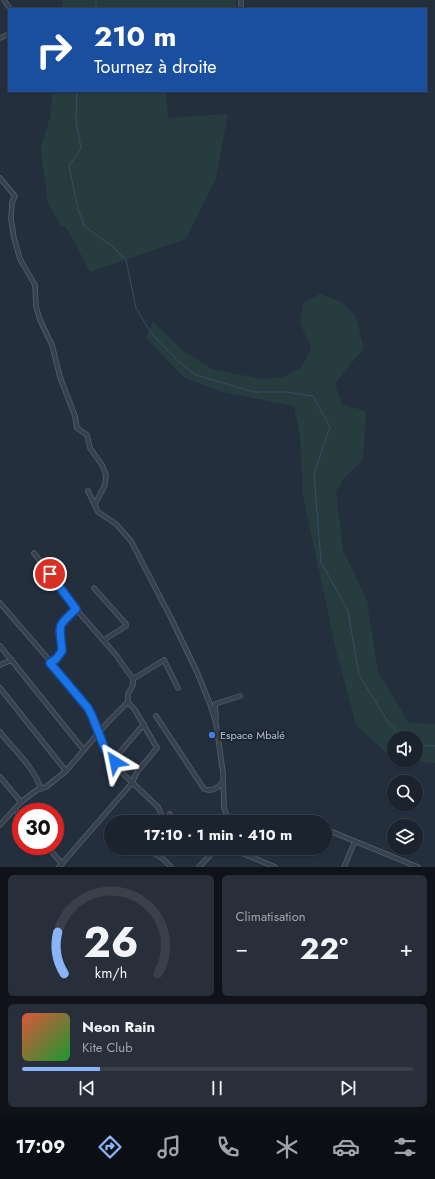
<!DOCTYPE html>
<html lang="fr">
<head>
<meta charset="utf-8">
<style>
  body { margin:0; font-family:Jost,sans-serif; background:#282f3a; color:#f1f3f6; height:100vh; display:flex; flex-direction:column; font-size:15px; white-space:nowrap }
  * { box-sizing:border-box; margin:0 }
  p { font-size:13px; color:#a0a4aa }
  .icon { flex:none; width:22px; height:22px; fill:none; stroke:currentColor; stroke-width:2; stroke-linecap:round; stroke-linejoin:round }
  .map { position:relative; height:867px; overflow:hidden }
  .panel { display:flex; flex-direction:column; gap:8px; padding:8px; background:#0f1319; flex:1 }
  .panel>* { flex:none }
  .banner { position:absolute; left:8px; top:8px; width:419px; height:84px; border-radius:0px; box-shadow:0 1px 3px #0004,0 0 0 1px #39404a; background:#1a4fa0; color:#fff; overflow:hidden }
  .buttons { position:absolute; left:387px; top:731px; display:grid; gap:8px }
  .buttons a { display:grid; place-items:center; width:36px; height:36px; border-radius:50%; background:#1b232e; box-shadow:0 1px 3px #0004,0 0 0 1px #39404a; font-size:20px }
  .speed { position:absolute; left:12px; top:803px; display:flex; gap:8px; font-size:20px; font-weight:700; text-align:center }
  .speed>* { display:grid; place-content:center; width:52px; height:52px; border-radius:50%; background:#1b232e; box-shadow:0 1px 3px #0004,0 0 0 1px #39404a; line-height:1 }
  .speed .limit { border:6px solid #d22; background:#fff; color:#111 }
  .pin { position:absolute; display:grid; place-items:center; width:34px; height:34px; color:#fff; margin:-17px; border:2px solid #fff; border-radius:50%; box-shadow:0 1px 4px #0007 }
  .me { position:absolute; width:44px; margin:-22px; rotate:325deg; stroke-linejoin:round; filter:drop-shadow(0 0 3px #0008) }
  .turn { display:flex; align-items:center; gap:14px; height:84px; padding:0 20px; font-size:18px }
  .turn .icon { width:52px; height:52px; stroke-width:2.5 }
  .turn b { display:block; font-size:28px; line-height:34px }
  .big { font-size:30px; font-weight:700; line-height:1.1 }
  .panel .card { flex:1; display:flex; flex-direction:column; justify-content:center; gap:6px; min-width:0; padding:0 14px; border-radius:6px; background:#282f3a }
  .panel .dial { align-items:center; gap:0 }
  .dial svg { height:104px; overflow:visible; fill:none; stroke:#39404a; stroke-width:7; stroke-linecap:round; text-anchor:middle }
  .dial text { fill:#f1f3f6; stroke:none }
  .song { display:flex; align-items:center; gap:12px }
  .cover { width:48px; height:48px; border-radius:6px; background:linear-gradient(135deg,hsl(10 70% 55%),hsl(130 70% 35%)) }
  .played { height:4px; border-radius:2px; background:linear-gradient(90deg,#8ab4f8 20%,#39404a 20%) }
  .keys { display:flex; justify-content:space-around; direction:ltr }
  .heat { display:flex; justify-content:space-between; align-items:center; font-size:22px; direction:ltr }
  .panel .tiles { flex:1; display:grid; gap:8px; grid-template-columns:1fr 1fr }
  .card:last-child { grid-column:span 2 }
  .trip { position:absolute; left:104px; top:815px; width:228px; height:40px; border-radius:20px; background:#1b232e; box-shadow:0 1px 3px #0004,0 0 0 1px #39404a; font-weight:700; line-height:40px; text-align:center }
  .menu { display:flex; height:64px; justify-content:space-around; align-items:center; background:#0b0e12; color:#a0a4aa }
  .menu .icon { width:28px; height:28px }
  .menu .active { color:#8ab4f8 }
  .menu b { font-size:18px; color:#f1f3f6 }
  .map>svg:first-child { display:block }
  .green { fill:#263c3f }
  .lines { fill:none; stroke-linecap:round; stroke-linejoin:round }
  .stream { stroke:#394c67; stroke-width:1 }
  .minor-casing { stroke:#565f6c; stroke-width:5.5 }
  .minor { stroke:#38414e; stroke-width:4 }
  .route-casing { stroke:#114b97; stroke-width:10 }
  .route { stroke:#1a73e8; stroke-width:7 }
  .shop-dot { fill:#3f7fe0; stroke:#1d2633; stroke-width:1.5 }
  .labels { text-anchor:middle; stroke-width:4; stroke-linejoin:round; paint-order:stroke }
  .poi-label { font-size:11px; fill:#b4bcc9; stroke:#1d2633; text-anchor:start }
</style>
</head>
<body>
<div class="map">
<svg width="435" height="867" viewBox="0 0 435 867">
  <rect width="100%" height="100%" fill="#242f3e"/>
  <path class="green" d="M 63,0 L 236,0 L 236,9 L 62,9 Z
    M 53,91 L 166,91 L 168,118 L 228,114 L 216,178 L 186,239 L 90,272 L 69,232 L 65,227 L 60,225 L 48,203 L 42,160 L 41,147 L 50,117 Z
    M 320,294 L 342,302 L 356,317 L 364,348 L 335,384 L 342,404 L 366,411 L 363,460 L 345,477 L 336,492 L 343,550 L 367,601 L 378,672 L 409,723 L 435,724 L 435,763 L 398,760 L 416,760 L 416,738 L 394,738 L 394,760 L 356,725 L 336,650 L 303,496 L 300,437 L 294,406 L 222,392 L 183,377 L 146,338 L 153,322 L 184,351 L 212,369 L 261,379 L 283,377 L 302,367 L 311,348 L 300,323 L 303,303 Z"/>
  <g class="lines">
    <path class="stream" d="M 96,9 L 96,0
      M 77,91 L 76,121 L 81,148 L 69,166 L 78,209 L 85,227 L 112,246 L 126,260 L 136,308 L 151,333 L 180,363 L 196,375 L 254,392 L 286,392 L 313,396 L 330,427 L 314,474 L 321,562 L 348,611 L 359,675 L 388,722 L 403,738
      M 416,745 L 435,746"/>
    <defs>
      <path id="minor" d="M 4,0 L 10,9
        M 241,9 L 241,0
        M 0,38 L 9,34
        M 0,178 L 15,196 L 12,202 L 11,219 L 14,238 L 20,259 L 35,285 L 36,307 L 40,320 L 52,345 L 60,377 L 75,416 L 77,428 L 87,435 L 90,448 L 102,465 L 106,475 L 105,485 L 95,504
        M 88,491 L 98,512 L 116,524 L 131,541 L 171,618 L 197,672 L 210,704 L 216,723 L 223,773 L 224,808 L 229,822
        M 94,588 L 126,624 L 126,626 L 104,640
        M 0,603 L 63,676 L 88,708 L 92,716 L 105,749 L 115,758
        M 0,646 L 83,749
        M 50,663 L 56,659 L 62,651 C 60,623 54,629 76,609
        M 0,665 L 12,660
        M 133,679 L 164,660 L 178,688
        M 0,688 L 66,771
        M 156,716 L 204,789 C 213,792 219,788 223,781
        M 216,719 L 215,704 L 240,696
        M 144,724 L 115,758 L 117,768 L 158,807 L 162,816 L 161,822
        M 0,732 C 14,750 34,767 41,789
        M 0,777 L 21,802
        M 15,809 L 21,816
        M 163,822 L 170,814
        M 0,825 L 21,802 L 37,790 L 46,787 L 66,771 L 108,722 L 128,702 L 128,694 L 133,685 L 133,679 L 116,655 L 76,609 L 34,553
        M 325,829 L 418,867
        M 47,846 L 62,864
        M 147,848 L 148,850 L 163,859 L 171,867
        M 230,848 L 275,867
        M 59,867 L 132,783 L 137,772 L 157,748 L 135,710 L 128,702
        M 199,867 L 217,848
        M 344,867 L 355,841"/>
    </defs>
    <use href="#minor" class="minor-casing"/>
    <use href="#minor" class="minor"/>
  </g>
  <g class="lines">
    <defs>
      <path id="route" d="M 50,574 L 76,609 C 55,629 60,623 62,651 L 56,659 L 50,663 L 88,708 L 92,716 L 105,749 L 115,758 L 115,762"/>
    </defs>
    <use href="#route" class="route-casing"/>
    <use href="#route" class="route"/>
  </g>
  <circle class="shop-dot" cx="212" cy="735" r="4"/>
  <g class="labels">
    <g class="poi-label">
      <text x="220" y="739">Espace Mbalé</text>
    </g>
  </g>
</svg>
<div class="buttons">
<a><svg class="icon" aria-label="sound" viewBox="0 0 24 24"><path d="M4 9h4l5-4v14l-5-4H4zM17 9q2 3 0 6"/></svg></a>
<a><svg class="icon" aria-label="search" viewBox="0 0 24 24"><circle cx="10" cy="10" r="6"/><path d="M15 15l6 6"/></svg></a>
<a><svg class="icon" aria-label="layers" viewBox="0 0 24 24"><path d="M12 4l9 5-9 5-9-5zM3 14l9 5 9-5"/></svg></a>
</div>
<div class="speed"><div class="limit">30</div></div>
<div class="pin" style="left:50px;top:574px;background:#d93025"><svg class="icon" aria-label="arrive" viewBox="0 0 24 24"><path d="M6 21V4h12l-3 4 3 4H6"/></svg></div>
<svg class="me" style="left:115px;top:762px" viewBox="-20 -20 40 40"><path d="M0-17L14 15 0 8-14 15z" fill="#1a73e8" stroke="#fff" stroke-width="4"/></svg>
<div class="trip">17:10 · 1 min · 410 m</div>
<div class="banner">
<div class="turn"><svg class="icon" aria-label="right" viewBox="0 0 24 24"><path d="M7 20v-9h11M14 6l5 5-5 5"/></svg><div><b>210 m</b>Tournez à droite</div></div>
</div>
</div>
<section class="panel">
<div class="tiles">
<div class="card dial"><svg viewBox="0 0 100 80">
<path d="M14 69A42 42 0 1 1 86 69"/>
<path d="M14 69A42 42 0 0 1 9 37" stroke="#8ab4f8"/>
<text x="50" y="56" font-size="32" font-weight="700">26</text>
<text x="50" y="72" font-size="11">km/h</text>
</svg></div>
<div class="card"><p>Climatisation</p>
<div class="heat"><a>−</a><b class="big">22°</b><a>+</a></div>
</div>
<div class="card">
<div class="song"><i class="cover"></i><div><b>Neon Rain</b><p>Kite Club</p></div></div>
<div class="played"></div>
<div class="keys"><svg class="icon" aria-label="previous" viewBox="0 0 24 24"><path d="M18 5L8 12l10 7zM5 5v14"/></svg><svg class="icon" aria-label="pause" viewBox="0 0 24 24"><path d="M8 5v14M16 5v14"/></svg><svg class="icon" aria-label="next" viewBox="0 0 24 24"><path d="M6 5l10 7-10 7zM19 5v14"/></svg></div>
</div>
</div>
</section>
<nav class="menu">
<b>17:09</b>
<svg class="icon active" aria-label="directions" viewBox="0 0 24 24"><path d="M12 3l9 9-9 9-9-9zM9 14v-3h6M13 9l2 2-2 2"/></svg>
<svg class="icon" aria-label="music" viewBox="0 0 24 24"><path d="M9 18V5l10-2v13"/><circle cx="6" cy="18" r="3"/><circle cx="16" cy="16" r="3"/></svg>
<svg class="icon" aria-label="phone" viewBox="0 0 24 24"><path d="M5 4h4l2 5-3 2q2 4 5 5l2-3 5 2v4C11 20 4 13 5 4z"/></svg>
<svg class="icon" aria-label="climate" viewBox="0 0 24 24"><path d="M12 3v18M4 7l16 10M4 17L20 7"/></svg>
<svg class="icon" aria-label="car" viewBox="0 0 24 24"><path d="M5 17H2v-5l4-1 3-4h7l3 4 3 1v5h-3M9 17h6M6 11h13"/><circle cx="7" cy="17" r="2"/><circle cx="17" cy="17" r="2"/></svg>
<svg class="icon" aria-label="filters" viewBox="0 0 24 24"><path d="M4 7h16M4 17h16"/><circle cx="9" cy="7" r="2"/><circle cx="15" cy="17" r="2"/></svg>
</nav>
</body>
</html>
